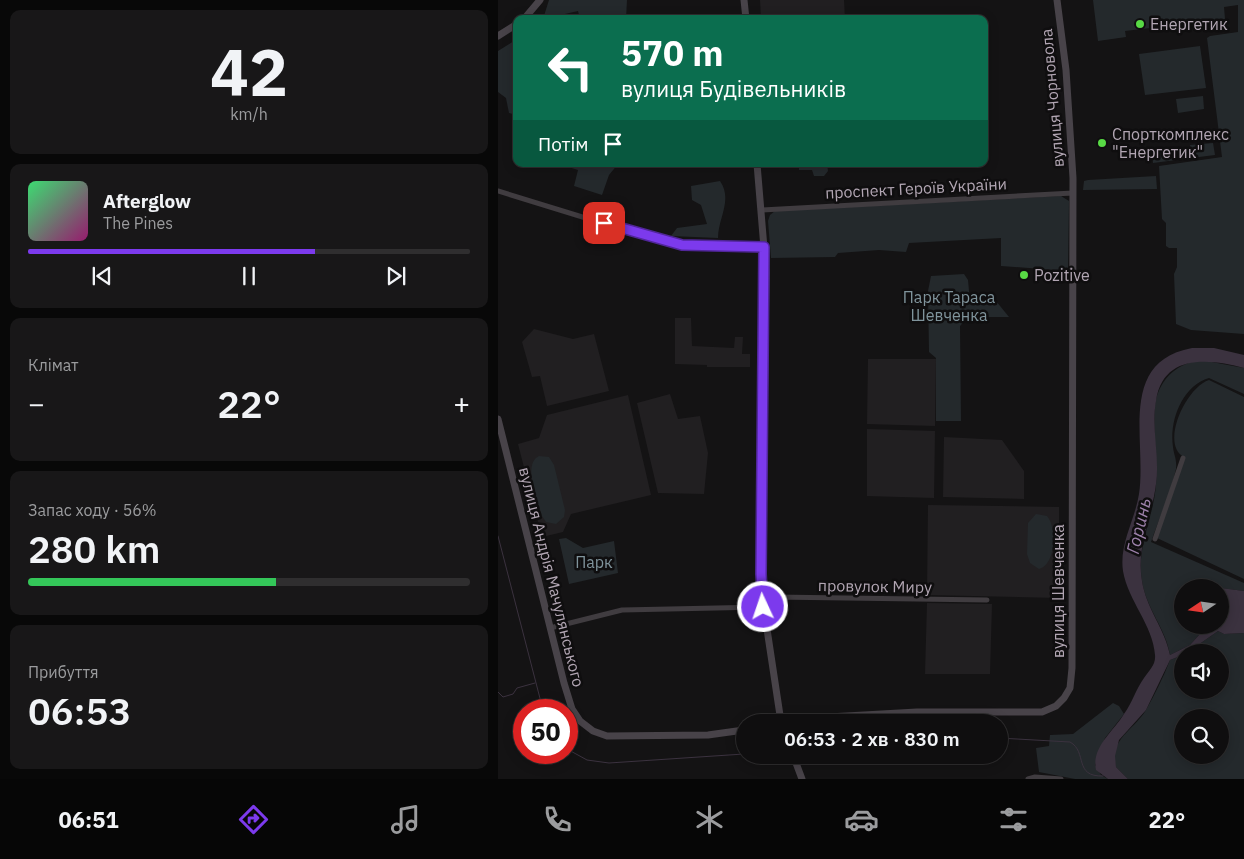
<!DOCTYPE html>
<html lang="uk">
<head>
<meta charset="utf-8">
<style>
  body { margin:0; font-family:"IBM Plex Sans",sans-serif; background:#181718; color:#f1f3f6; height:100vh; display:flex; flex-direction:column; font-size:19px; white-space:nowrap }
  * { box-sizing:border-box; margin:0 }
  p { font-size:16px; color:#9b9c9e }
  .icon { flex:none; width:28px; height:28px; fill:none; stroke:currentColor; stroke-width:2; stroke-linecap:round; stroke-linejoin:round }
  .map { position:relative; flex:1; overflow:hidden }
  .details { display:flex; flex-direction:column; gap:10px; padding:10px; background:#080808; width:498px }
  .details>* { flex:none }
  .guide { position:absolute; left:15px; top:15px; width:475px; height:152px; border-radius:10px; box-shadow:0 2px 12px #0003,0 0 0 1px #2f2e2f; background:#0b6e4f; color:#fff; overflow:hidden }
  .needle { width:32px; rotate:257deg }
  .fabs { position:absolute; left:676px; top:579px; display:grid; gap:10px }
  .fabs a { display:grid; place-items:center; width:55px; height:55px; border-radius:50%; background:#0f0e0f; box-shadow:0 2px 12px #0003,0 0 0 1px #2f2e2f; font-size:25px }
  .speed { position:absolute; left:15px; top:699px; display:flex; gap:10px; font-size:25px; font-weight:700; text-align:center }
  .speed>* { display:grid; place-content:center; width:65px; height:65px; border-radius:50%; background:#0f0e0f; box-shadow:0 2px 12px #0003,0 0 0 1px #2f2e2f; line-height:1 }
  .speed .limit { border:8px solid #d22; background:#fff; color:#111 }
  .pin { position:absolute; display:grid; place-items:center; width:42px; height:42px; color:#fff; margin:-21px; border-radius:10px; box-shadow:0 2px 8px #0006 }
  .me { position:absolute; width:55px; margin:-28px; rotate:357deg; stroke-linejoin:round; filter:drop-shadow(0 0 4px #0008) }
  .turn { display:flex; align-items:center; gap:18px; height:105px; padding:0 25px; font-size:22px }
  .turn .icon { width:65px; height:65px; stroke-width:2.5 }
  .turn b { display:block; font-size:35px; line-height:42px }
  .then { display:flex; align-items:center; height:48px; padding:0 25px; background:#0003; gap:10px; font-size:19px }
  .big { font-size:38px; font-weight:600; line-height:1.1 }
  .details .tile { flex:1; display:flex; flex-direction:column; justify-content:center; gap:8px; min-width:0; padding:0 18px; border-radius:10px; background:#181718 }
  .details .dial { align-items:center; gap:0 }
  .dial b { font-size:65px; line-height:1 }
  .song { display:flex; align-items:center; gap:15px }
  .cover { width:60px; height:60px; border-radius:8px; background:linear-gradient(135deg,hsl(140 70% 55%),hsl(320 70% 35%)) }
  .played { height:5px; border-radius:2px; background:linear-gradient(90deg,#7c3aed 65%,#2f2e2f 65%) }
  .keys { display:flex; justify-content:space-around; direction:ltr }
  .heat { display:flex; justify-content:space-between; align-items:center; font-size:28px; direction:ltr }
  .charge { height:8px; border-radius:4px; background:linear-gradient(90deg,#34c759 56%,#2f2e2f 0) }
  .trip { position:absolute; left:238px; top:714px; width:272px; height:50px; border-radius:25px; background:#0f0e0f; box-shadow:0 2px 12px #0003,0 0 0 1px #2f2e2f; font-weight:600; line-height:50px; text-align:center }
  .dock { display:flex; height:80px; justify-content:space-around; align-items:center; background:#060606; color:#9b9c9e }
  .dock .icon { width:35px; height:35px }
  .dock .active { color:#7c3aed }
  .dock b { font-size:22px; color:#f1f3f6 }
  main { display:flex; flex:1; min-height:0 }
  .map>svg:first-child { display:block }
  .built { fill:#211f21 }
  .green { fill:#24292c; fill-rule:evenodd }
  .water { fill:#3b323f }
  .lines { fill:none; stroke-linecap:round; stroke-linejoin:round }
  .stream { stroke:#3b323f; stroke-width:1 }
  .street { stroke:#403c40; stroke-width:5 }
  .secondary { stroke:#484349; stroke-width:7 }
  .route-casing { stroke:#51269a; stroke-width:12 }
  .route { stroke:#7c3aed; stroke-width:9 }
  .poi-dot { fill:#58da45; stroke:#0f0e0f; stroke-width:2 }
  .labels { text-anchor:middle; stroke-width:5; stroke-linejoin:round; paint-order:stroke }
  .poi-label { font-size:16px; fill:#b2a6b3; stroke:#0f0e0f; text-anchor:start }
  .street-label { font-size:16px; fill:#b2a6b3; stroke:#0f0e0f }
  .park-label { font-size:16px; fill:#80949c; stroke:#0f0e0f }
  .water-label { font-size:18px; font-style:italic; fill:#9d81aa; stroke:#0f0e0f }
</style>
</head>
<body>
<main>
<section class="details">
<div class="tile dial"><b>42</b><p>km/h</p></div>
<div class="tile">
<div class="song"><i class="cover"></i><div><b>Afterglow</b><p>The Pines</p></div></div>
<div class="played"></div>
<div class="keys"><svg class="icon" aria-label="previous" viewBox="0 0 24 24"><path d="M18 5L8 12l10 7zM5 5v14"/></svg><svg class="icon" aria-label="pause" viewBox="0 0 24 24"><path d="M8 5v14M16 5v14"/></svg><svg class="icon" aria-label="next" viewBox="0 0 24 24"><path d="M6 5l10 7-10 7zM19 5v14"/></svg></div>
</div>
<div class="tile"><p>Клімат</p>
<div class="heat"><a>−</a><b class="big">22°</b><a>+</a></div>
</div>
<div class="tile"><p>Запас ходу · 56%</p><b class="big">280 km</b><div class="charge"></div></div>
<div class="tile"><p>Прибуття</p><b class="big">06:53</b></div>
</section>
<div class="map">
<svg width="747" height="779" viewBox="0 0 747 779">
  <rect width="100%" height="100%" fill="#141314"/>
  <path class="built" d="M 262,0 L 346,0 L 347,19 L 263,19 Z
    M 177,318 L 193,318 L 194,346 L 236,348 L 237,337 L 245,337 L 244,354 L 252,354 L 252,367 L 209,367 L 209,365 L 177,364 Z
    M 36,329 L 75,339 L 96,334 L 111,391 L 49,406 L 42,376 L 34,377 L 24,342 Z
    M 370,359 L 438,359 L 437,426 L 369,424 Z
    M 172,394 L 180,419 L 202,416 L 210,453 L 206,494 L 160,493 L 139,403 Z
    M 130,395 L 153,495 L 73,514 L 65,532 L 44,537 L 20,444 L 41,438 L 49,415 Z
    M 369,429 L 437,431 L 436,498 L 369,496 Z
    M 446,437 L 504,440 L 526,471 L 526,499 L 445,497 Z
    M 430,505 L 561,507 L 561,598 L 429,595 Z
    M 429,603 L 494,604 L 492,674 L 427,674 Z"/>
  <path class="green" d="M 51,0 L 129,0 L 128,19 L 82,19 L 80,11 L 45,19 Z
    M 595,0 L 746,0 L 746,334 L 693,330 L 678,324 L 676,274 L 679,267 L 679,248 L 671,248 L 668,246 L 668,223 L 664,219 L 661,166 L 724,157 L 709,38 L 712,36 L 740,32 L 740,5 L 726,7 L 727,19 L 627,31 L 628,37 L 600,41 Z
    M 16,41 L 19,45 L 19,115 L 11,113 L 8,98 L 0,92 L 0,51 Z
    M 702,46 L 708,88 L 647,95 L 641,54 Z
    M 705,96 L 706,109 L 680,113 L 678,99 Z
    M 715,143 L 717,155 L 693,158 L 692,145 Z
    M 676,148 L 678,160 L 655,163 L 654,151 Z
    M 61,164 L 120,164 L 111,175 L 104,195 L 76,186 L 80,170 Z
    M 301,164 L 329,164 L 330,171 L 326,176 L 316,176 L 314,170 L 301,170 Z
    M 658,176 L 659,189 L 585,190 L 586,181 L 590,180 Z
    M 222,181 C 235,200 220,218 220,238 L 173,236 L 179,228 L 209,224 L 203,205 L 194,200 L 193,186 Z
    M 563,196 L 571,201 L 570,271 L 503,266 L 503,238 L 411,243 L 408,252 L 381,250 L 340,253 L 337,257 L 273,258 L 270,221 L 272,215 L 277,211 Z
    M 466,274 L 470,280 L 472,302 L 498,301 L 511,317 L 470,317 L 462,326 L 463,421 L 438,421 L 438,358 L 431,352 L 430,291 L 433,276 Z
    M 703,360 L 746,368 L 746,394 L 711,378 C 684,386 671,421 675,447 C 676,456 679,459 678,469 C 673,492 661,519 653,542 L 746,583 L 746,591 L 706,586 L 685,588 L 685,625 L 710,625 L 692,645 L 672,655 C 668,629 648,608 644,581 C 638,546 656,517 658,484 C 660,461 652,411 660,393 C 668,373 683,363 703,360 Z
    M 711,380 L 746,397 L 746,579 L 659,538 L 686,457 C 662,445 687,388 711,380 Z
    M 41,456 L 51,457 L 56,465 L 67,510 L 66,517 L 58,524 L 48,522 L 44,516 C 40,501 24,464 41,456 Z
    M 538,514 L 549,516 C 559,527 558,565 541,569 L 532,563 L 529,554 L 530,523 Z
    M 68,538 L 85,548 L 116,541 L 120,573 L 71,584 L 61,539 Z
    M 720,631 L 726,634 L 746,633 L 746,779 L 630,779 L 618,767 C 610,740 636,730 648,710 C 657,694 665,678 672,660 L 685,655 L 685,690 L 722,690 L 722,652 L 690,652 ZM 685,718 L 722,718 L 722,755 L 685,755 Z
    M 615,703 L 621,706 L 626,714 L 607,738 L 597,765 L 603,775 L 610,779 L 577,779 L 541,772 L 538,748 L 551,746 L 552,735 L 575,734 Z"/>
  <path class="water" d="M 694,348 L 716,348 L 746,355 L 746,368 C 712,359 665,353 658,401 C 653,428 662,457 658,484 C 654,517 638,547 644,581 C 648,608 667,629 672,655 L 692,645 L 710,625 L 722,625 L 723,588 L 746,591 L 746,633 L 726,634 L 720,631 L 690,652 L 685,652 L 685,655 L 672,660 L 648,710 L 621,740 L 617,756 L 618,767 L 630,779 L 610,779 L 598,770 C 593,747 616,731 626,714 C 634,703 638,689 646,678 C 651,670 658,665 657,655 C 655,625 630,601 625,571 C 621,544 637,520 641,494 C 649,441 619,362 694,348 Z"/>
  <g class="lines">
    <path class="stream" d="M 0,536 L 45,710
      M 0,692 L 5,697 L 15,694 L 19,688 L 37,683
      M 501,738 L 572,742 C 590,752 575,777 605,776
      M 69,749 L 89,760 L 111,763 L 246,754"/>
    <path class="street" d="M 0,191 L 169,243 L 195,247 L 266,247
      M 263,210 L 575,193
      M 657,539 L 685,458
      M 264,599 L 277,597 L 489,600
      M 52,628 L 124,610 L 265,607
      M 530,779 L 537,777 L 563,779"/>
    <path class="secondary" d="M 246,0 L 248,19
      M 26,19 L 42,0
      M 0,36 L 19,24
      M 259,164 L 268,272 L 264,596 L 283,722
      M 0,419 L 66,683 L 74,709 L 82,721 L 95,731 L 109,736 L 210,735 L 246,730
      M 273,722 L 295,719 L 419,712 L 544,712 L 558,706 L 566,698 L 572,688 L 574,668 L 575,178 L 568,70 L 559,0
      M 295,755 L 304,779"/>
  </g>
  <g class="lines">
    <defs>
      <path id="route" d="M 106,223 L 184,245 L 266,247 L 263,574 L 265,607"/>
    </defs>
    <use href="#route" class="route-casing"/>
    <use href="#route" class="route"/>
  </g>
  <g class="poi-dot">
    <circle cx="642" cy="24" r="5"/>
    <circle cx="604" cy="143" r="5"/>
    <circle cx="526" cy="275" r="5"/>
  </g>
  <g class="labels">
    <g class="poi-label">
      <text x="652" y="30">Енергетик</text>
      <text x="614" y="140">Спорткомплекс<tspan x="614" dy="18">"Енергетик"</tspan></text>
      <text x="536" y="281">Pozitive</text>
    </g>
    <g class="street-label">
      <text transform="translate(554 98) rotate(-95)" y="6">вулиця Чорновола</text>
      <text transform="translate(418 188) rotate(-3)" y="6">проспект Героїв України</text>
      <text transform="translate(54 577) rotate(76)" y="6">вулиця Андрія Мачулянського</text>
      <text transform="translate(377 586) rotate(1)" y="6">провулок Миру</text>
      <text transform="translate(560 591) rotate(-90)" y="6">вулиця Шевченка</text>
    </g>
    <g class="park-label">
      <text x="451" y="303">Парк Тараса<tspan x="451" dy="18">Шевченка</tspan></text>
      <text x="96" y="568">Парк</text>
    </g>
    <g class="water-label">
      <text transform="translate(641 526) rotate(-77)" y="6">Горинь</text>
    </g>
  </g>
</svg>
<div class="fabs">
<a><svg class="needle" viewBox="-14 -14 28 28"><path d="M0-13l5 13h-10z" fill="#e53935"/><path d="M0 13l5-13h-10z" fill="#9b9c9e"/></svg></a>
<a><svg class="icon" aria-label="sound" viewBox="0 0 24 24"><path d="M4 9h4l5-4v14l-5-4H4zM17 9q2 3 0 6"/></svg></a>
<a><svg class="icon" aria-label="search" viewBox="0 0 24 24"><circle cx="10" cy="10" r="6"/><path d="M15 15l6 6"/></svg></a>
</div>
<div class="speed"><div class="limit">50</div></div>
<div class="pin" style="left:106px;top:223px;background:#d93025"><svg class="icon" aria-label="arrive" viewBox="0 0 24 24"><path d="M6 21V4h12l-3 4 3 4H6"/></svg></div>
<svg class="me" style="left:265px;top:607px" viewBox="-20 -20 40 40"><circle r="17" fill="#7c3aed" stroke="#fff" stroke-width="3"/><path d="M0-11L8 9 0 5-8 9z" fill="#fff"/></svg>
<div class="trip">06:53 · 2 хв · 830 m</div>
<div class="guide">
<div class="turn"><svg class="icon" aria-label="left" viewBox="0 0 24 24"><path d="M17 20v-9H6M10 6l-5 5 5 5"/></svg><div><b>570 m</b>вулиця Будівельників</div></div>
<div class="then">Потім<svg class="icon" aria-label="arrive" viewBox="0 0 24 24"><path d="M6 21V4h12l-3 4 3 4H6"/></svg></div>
</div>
</div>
</main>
<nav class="dock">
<b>06:51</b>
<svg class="icon active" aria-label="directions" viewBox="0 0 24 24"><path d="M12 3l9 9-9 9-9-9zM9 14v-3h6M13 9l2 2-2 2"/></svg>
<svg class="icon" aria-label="music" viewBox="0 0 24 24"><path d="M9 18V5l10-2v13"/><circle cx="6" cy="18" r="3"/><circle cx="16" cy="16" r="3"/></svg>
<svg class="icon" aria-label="phone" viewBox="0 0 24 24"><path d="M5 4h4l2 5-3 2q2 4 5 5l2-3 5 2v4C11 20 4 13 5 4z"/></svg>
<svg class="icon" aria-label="climate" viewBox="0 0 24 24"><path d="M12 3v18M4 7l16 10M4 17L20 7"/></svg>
<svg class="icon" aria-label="car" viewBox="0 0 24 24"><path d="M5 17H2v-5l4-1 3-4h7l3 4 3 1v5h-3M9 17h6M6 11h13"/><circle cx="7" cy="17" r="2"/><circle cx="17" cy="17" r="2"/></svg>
<svg class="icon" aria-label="filters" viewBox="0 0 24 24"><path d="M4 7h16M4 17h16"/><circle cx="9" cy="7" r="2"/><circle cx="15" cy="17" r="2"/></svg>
<b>22°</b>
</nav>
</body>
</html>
